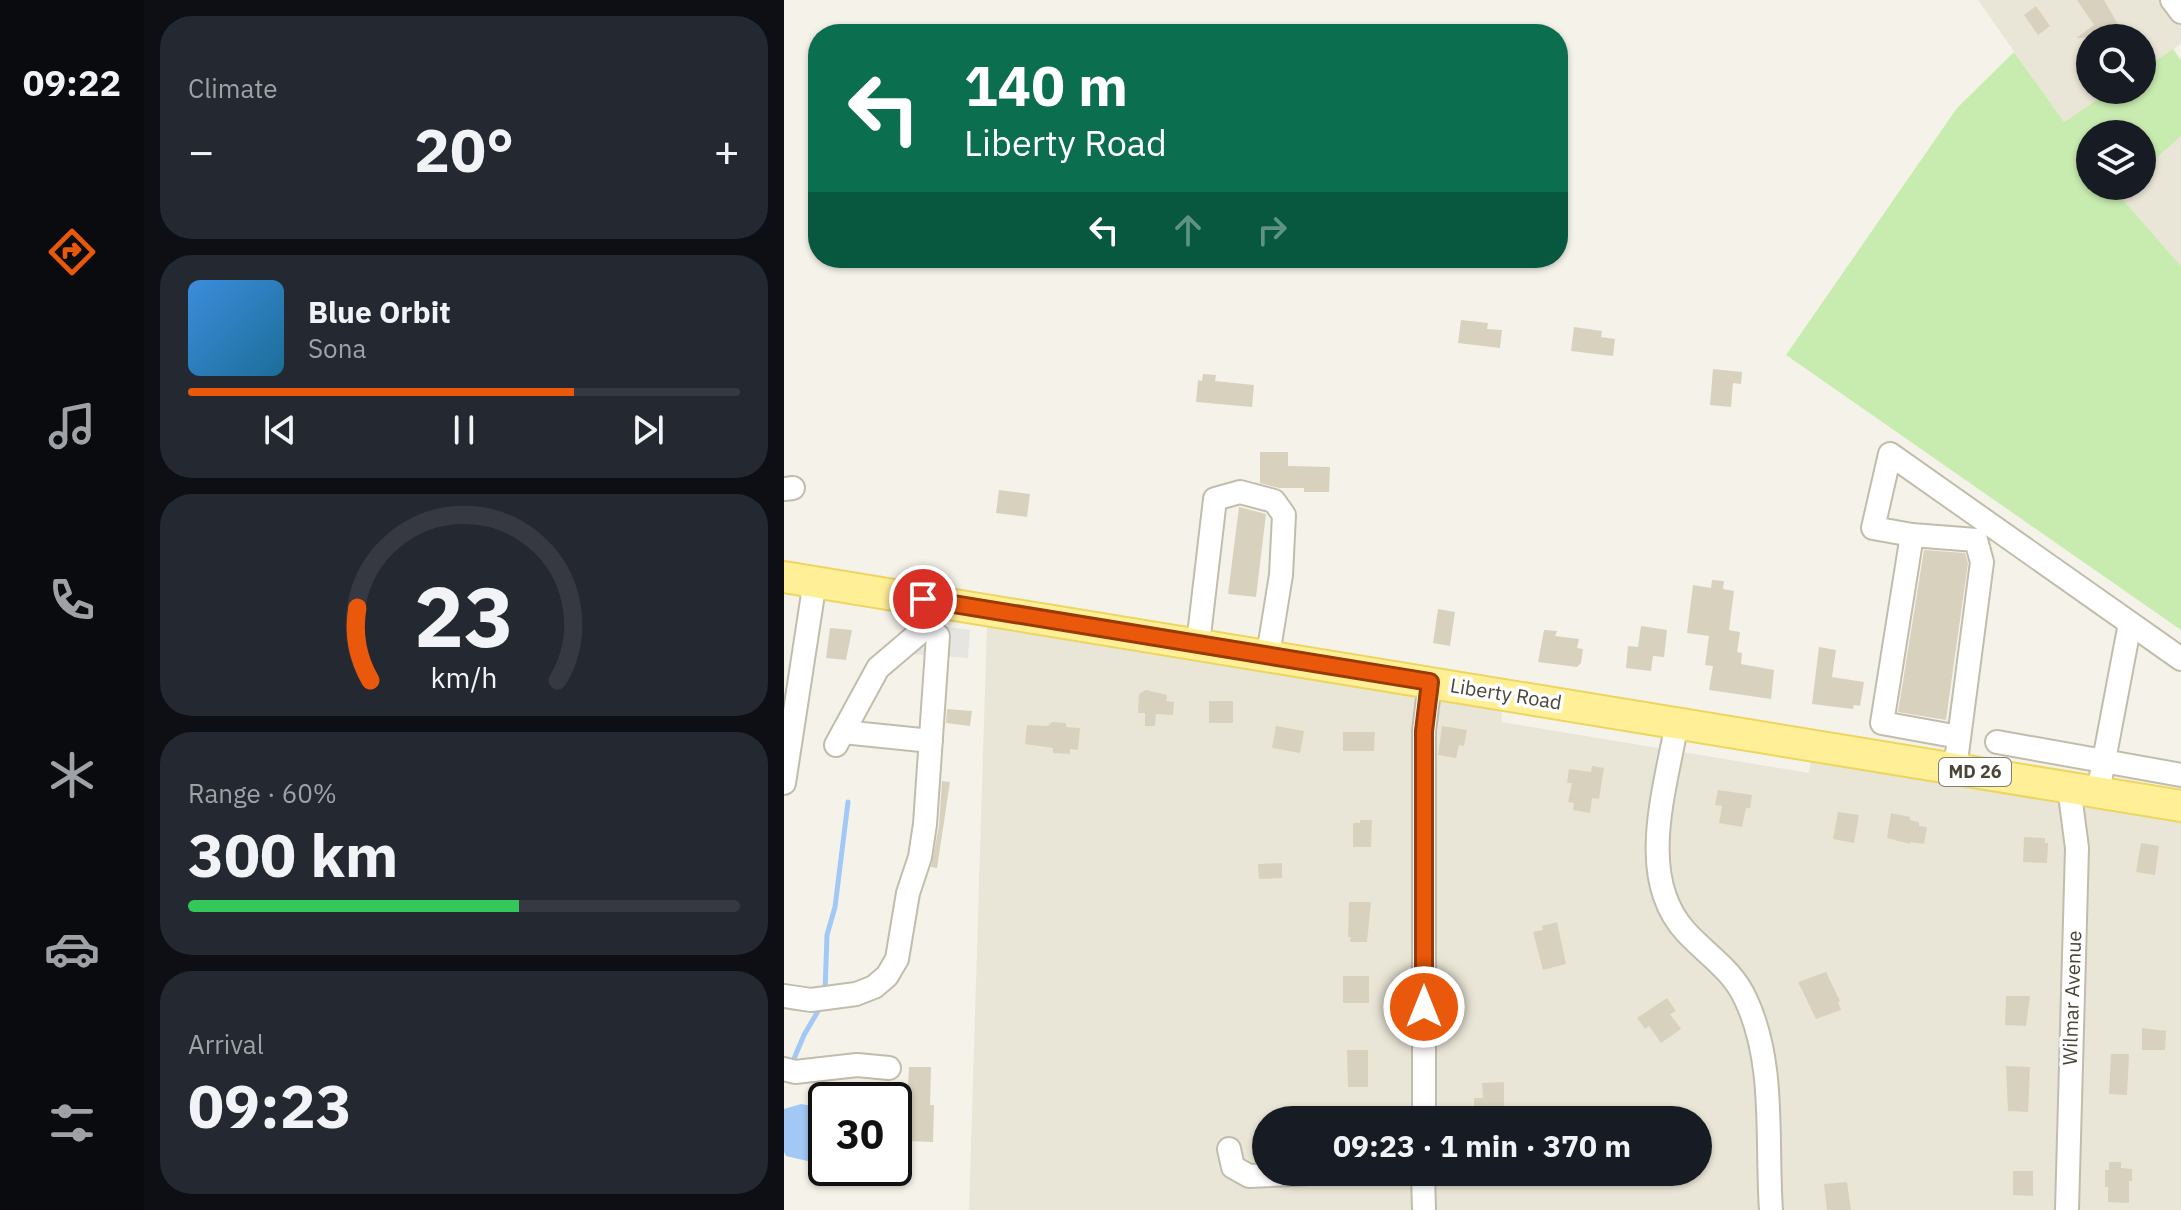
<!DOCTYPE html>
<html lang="en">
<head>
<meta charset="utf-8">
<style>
  body { margin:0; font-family:"IBM Plex Sans",sans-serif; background:#242831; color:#f1f3f6; height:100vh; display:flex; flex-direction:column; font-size:30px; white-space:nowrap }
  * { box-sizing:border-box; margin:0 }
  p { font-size:26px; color:#9ea1a6 }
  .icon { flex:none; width:44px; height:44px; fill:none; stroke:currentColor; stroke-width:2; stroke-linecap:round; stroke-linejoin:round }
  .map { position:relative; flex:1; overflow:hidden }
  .drawer { display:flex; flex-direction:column; gap:16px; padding:16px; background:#0d0f14; width:640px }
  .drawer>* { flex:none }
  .banner { position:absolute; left:24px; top:24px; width:760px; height:244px; border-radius:32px; box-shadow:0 2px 6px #0004; background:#0b6e4f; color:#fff; overflow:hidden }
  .fabs { position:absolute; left:1292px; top:24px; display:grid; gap:16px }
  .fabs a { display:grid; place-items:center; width:80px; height:80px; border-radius:50%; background:#171b24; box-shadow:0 2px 6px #0004; font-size:40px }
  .speed { position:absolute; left:24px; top:1082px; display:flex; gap:16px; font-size:40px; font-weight:700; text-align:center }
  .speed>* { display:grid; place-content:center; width:104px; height:104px; border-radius:50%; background:#171b24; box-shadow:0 2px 6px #0004; line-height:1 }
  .speed .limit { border:4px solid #111; border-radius:12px; background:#fff; color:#111 }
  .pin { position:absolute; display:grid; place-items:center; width:68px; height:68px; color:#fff; margin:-34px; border:4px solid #fff; border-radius:50%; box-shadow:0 2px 8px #0007 }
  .me { position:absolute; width:88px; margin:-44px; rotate:0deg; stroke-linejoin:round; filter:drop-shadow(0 0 6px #0008) }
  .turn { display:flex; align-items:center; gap:28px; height:168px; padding:0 24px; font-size:36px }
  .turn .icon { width:104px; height:104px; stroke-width:2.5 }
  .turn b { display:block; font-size:56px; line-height:68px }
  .lanes { display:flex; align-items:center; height:76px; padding:0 24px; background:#0003; justify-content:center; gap:40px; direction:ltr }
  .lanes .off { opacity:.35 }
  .big { font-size:60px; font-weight:700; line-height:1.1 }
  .drawer .tile { flex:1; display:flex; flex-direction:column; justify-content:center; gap:12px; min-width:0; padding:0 28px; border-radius:32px; background:#242831 }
  .drawer .dial { align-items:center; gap:0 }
  .dial svg { height:208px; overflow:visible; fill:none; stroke:#363941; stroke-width:7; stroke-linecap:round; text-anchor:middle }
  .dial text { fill:#f1f3f6; stroke:none }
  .song { display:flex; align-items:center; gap:24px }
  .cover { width:96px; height:96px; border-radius:12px; background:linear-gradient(135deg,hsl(210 70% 55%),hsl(200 70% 35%)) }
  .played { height:8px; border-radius:4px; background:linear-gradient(90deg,#ea580c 70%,#363941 70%) }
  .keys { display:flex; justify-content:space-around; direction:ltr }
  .heat { display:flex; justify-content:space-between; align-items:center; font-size:44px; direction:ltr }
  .charge { height:12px; border-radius:6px; background:linear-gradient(90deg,#34c759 60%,#363941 0) }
  .trip { position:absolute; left:468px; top:1106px; width:460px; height:80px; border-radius:40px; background:#171b24; box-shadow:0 2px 6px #0004; font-weight:700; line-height:80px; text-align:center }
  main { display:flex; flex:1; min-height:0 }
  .dock { display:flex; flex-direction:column; width:144px; justify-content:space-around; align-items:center; background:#090b0e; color:#9ea1a6 }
  .dock .icon { width:56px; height:56px }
  .dock .current { color:#ea580c }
  .dock b { font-size:36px; color:#f1f3f6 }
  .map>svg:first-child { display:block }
  .residential { fill:#eae6d7; fill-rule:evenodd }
  .green { fill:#c8ecaf }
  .parking { fill:#e7e5e1 }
  .water { fill:#a2c8f5 }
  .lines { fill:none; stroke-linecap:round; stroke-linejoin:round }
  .stream { stroke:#a2c8f5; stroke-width:5 }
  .building { fill:#d8d1bd }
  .minor-casing { stroke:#c2bdab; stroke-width:26 }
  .major-casing { stroke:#ecd660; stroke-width:34 }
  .minor { stroke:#fff; stroke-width:22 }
  .major { stroke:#fff098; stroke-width:30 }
  .route-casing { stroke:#983908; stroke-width:20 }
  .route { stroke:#ea580c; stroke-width:14 }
  .labels { text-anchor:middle; stroke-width:7; stroke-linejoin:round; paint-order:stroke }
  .shield { fill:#fff; stroke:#807d73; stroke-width:2 }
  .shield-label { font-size:18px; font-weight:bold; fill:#4a4537 }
  .street-label { font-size:20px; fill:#4a4537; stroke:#fff }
</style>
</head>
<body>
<main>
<nav class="dock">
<b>09:22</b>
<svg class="icon current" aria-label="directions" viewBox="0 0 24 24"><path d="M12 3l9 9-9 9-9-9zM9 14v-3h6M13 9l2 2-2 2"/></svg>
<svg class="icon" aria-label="music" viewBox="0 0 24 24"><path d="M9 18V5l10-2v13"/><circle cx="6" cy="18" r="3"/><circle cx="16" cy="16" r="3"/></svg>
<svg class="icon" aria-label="phone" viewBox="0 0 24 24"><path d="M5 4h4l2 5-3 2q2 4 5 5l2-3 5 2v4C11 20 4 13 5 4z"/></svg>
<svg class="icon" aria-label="climate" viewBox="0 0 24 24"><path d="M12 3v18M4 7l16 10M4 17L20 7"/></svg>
<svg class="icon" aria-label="car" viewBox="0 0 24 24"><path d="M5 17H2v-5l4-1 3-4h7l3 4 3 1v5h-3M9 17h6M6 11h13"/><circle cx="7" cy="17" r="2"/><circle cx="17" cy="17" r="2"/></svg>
<svg class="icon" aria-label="filters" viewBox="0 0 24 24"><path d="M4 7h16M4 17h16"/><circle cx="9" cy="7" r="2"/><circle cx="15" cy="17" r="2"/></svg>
</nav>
<section class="drawer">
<div class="tile"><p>Climate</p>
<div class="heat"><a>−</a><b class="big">20°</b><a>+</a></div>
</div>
<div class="tile">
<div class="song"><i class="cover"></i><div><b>Blue Orbit</b><p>Sona</p></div></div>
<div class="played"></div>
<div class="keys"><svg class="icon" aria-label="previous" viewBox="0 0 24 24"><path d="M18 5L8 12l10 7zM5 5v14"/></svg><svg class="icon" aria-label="pause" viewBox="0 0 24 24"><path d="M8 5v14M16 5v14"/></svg><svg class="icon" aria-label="next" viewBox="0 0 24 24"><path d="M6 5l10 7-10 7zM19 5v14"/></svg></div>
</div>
<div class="tile dial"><svg viewBox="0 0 100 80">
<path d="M14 69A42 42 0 1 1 86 69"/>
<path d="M14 69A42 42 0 0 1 9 41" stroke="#ea580c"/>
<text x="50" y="56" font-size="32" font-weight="700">23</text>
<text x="50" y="72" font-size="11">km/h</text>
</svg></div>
<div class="tile"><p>Range · 60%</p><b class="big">300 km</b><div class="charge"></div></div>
<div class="tile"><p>Arrival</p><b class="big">09:23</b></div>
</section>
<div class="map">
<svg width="1397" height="1210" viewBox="0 0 1397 1210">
  <rect width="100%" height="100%" fill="#f5f3e9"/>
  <path class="residential" d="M 1194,0 L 1397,0 L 1397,44 L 1358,70 L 1358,38 L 1306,38 L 1306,90 L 1328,90 L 1280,123 Z
    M 1397,136 L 1397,266 L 1333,193 L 1340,186 L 1358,186 L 1358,171 Z
    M 203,622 L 717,707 L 718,722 L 1025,773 L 1027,759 L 1397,820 L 1397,1210 L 185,1210 ZM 482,1120 L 914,1120 L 914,1172 L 482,1172 Z"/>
  <path class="green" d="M 1389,49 L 1397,60 L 1397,136 L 1358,171 L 1358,134 L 1306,134 L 1306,186 L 1340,186 L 1333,193 L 1397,266 L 1397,630 L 1002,355 L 1173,108 L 1230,52 L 1280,122 L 1328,90 L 1358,90 L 1358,70 Z"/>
  <path class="parking" d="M 125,622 L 186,630 L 184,658 L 127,654 L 120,640 Z"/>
  <path class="water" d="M 17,1104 L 29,1106 L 42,1126 L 42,1157 L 28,1162 L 2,1156 L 0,1152 L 0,1109 Z"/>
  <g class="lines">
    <path class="stream" d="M 41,991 L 43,935 L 51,907 L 64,802
      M 9,1061 L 20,1035 L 37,1006"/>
  </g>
  <path class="building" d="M 1293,0 L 1320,0 L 1342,38 L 1292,38 L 1310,25 Z
    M 1252,6 L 1266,26 L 1254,35 L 1240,15 Z
    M 677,320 L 704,323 L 703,329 L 718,330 L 716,348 L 674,343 Z
    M 790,327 L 818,331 L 817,337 L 831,339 L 829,356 L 787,351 Z
    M 929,369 L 958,372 L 957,384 L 949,383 L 947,407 L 926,405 Z
    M 419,374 L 432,375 L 431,381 L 470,385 L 468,407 L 412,402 L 414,380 L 418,381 Z
    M 476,452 L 504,452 L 504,466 L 546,467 L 545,492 L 520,492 L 520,488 L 495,488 L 476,483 Z
    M 215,490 L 246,494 L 243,517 L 212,513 Z
    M 455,507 L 482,514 L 472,597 L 444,594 Z
    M 1140,550 L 1181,553 L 1184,563 L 1162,720 L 1114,712 Z
    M 928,580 L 940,581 L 939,589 L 950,591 L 945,630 L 956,632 L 953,652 L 958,653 L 957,664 L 990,670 L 987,699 L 925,690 L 929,666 L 921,665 L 925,636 L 903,633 L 909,585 L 927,588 Z
    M 654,609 L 671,612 L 666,646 L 649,643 Z
    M 857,626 L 883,630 L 880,657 L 869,656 L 867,671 L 842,668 L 844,646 L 854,647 Z
    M 46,628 L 68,630 L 62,660 L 42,658 Z
    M 760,630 L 773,631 L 771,636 L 795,639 L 793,648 L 799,649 L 797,663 L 793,667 L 754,662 Z
    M 1035,647 L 1052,650 L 1048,677 L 1080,682 L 1076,706 L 1070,705 L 1069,709 L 1028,704 Z
    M 362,690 L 383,695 L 382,701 L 390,702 L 389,715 L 372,714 L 371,726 L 361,726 L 361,713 L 354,713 L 355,694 Z
    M 425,701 L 449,701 L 449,723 L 425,723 Z
    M 163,709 L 188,711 L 186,726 L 162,723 Z
    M 268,722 L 282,723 L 282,727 L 296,728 L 294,750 L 286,749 L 286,754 L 269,753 L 269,748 L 241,744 L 243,725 L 264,726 Z
    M 492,726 L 520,731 L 516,753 L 488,748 Z
    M 658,726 L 683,730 L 680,746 L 675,745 L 672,758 L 654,755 Z
    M 559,732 L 591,732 L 590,751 L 559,751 Z
    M 808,766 L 820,768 L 815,799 L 808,798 L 806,813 L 789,810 L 790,803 L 784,802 L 788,783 L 783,783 L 785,769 L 807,772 Z
    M 158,781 L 166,782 L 153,868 L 147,867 L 155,826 Z
    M 934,790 L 968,795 L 966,808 L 962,808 L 958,827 L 935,823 L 938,806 L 931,805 Z
    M 1054,812 L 1075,815 L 1070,843 L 1049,839 Z
    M 1107,813 L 1126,817 L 1126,820 L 1135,822 L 1135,826 L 1143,827 L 1140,844 L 1126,842 L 1126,844 L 1103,838 Z
    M 576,820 L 588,820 L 587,847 L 569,847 L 569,823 L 576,823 Z
    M 1240,837 L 1261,838 L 1261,843 L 1264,843 L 1263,863 L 1239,862 Z
    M 1357,843 L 1375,846 L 1371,875 L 1352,872 Z
    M 498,863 L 498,878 L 475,879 L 474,864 Z
    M 565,902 L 587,902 L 583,942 L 566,942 L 567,937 L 564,937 Z
    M 773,922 L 782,964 L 759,970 L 749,932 L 759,930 L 758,926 Z
    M 1042,972 L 1056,1001 L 1054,1002 L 1057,1010 L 1032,1019 L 1014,982 Z
    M 559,976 L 585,976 L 585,1003 L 559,1003 Z
    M 1222,996 L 1246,996 L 1242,1026 L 1221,1025 Z
    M 883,998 L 892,1011 L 886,1014 L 897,1029 L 877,1043 L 865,1026 L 861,1029 L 853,1018 Z
    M 1358,1028 L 1382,1031 L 1381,1050 L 1358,1050 Z
    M 563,1050 L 584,1050 L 584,1087 L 564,1087 Z
    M 1327,1054 L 1345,1054 L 1343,1095 L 1325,1094 Z
    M 1222,1066 L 1246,1067 L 1244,1112 L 1224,1111 Z
    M 125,1067 L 147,1067 L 146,1105 L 150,1105 L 149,1142 L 124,1141 L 125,1129 L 122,1129 Z
    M 720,1082 L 720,1108 L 709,1108 L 709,1120 L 690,1120 L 690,1098 L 699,1098 L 698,1083 Z
    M 1325,1162 L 1337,1162 L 1337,1168 L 1348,1169 L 1348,1181 L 1345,1181 L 1345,1203 L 1324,1202 L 1324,1187 L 1321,1187 L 1321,1170 L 1325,1170 Z
    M 1229,1171 L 1249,1171 L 1249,1196 L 1229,1195 Z
    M 1063,1182 L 1067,1210 L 1043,1210 L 1040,1184 Z"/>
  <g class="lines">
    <defs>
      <path id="minor" d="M 1388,0 L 1397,12
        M 0,489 L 9,488
        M 1128,535 L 1098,723 L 1175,737
        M 414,644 L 431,499 L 456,492 L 490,501 L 500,515 L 497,575 L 484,655
        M 893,722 C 882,788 851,877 902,932 C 923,955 949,970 962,1000 C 992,1064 982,1141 987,1210
        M 59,732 L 147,741
        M 1213,742 L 1397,775
        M 52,745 L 94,668 L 134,634
        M 1171,769 L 1198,562 L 1192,540 L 1128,535 L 1089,528 L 1106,454 L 1397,659
        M 0,783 L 31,581
        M 1314,792 L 1346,623
        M 0,996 L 27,1000 L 72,994 L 90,987 L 103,976 L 113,959 L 124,893 L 136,857 L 141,824 L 154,636
        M 0,1069 L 11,1072 L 73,1065 L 105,1068
        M 640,1120 L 640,731 L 646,682
        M 445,1149 L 449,1167 L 465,1176 L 548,1172
        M 639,1172 L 640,1210
        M 1283,1210 L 1293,848 L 1285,787"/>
      <path id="major" d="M 0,577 L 1397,806"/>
    </defs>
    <use href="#minor" class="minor-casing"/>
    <use href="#major" class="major-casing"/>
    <use href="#minor" class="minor"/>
    <use href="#major" class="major"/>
  </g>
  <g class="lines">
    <defs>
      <path id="route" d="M 139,599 L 646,682 L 640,731 L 640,1007"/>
    </defs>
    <use href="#route" class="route-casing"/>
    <use href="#route" class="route"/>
  </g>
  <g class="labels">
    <rect class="shield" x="1155" y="758" width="72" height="28" rx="6"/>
    <g class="shield-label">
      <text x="1191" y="778">MD 26</text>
    </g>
    <g class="street-label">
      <text transform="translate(722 694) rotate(9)" y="7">Liberty Road</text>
      <text transform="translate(1288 998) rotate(-88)" y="7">Wilmar Avenue</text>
    </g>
  </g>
</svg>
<div class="fabs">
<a><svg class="icon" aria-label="search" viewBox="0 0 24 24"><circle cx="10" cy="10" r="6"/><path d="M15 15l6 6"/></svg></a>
<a><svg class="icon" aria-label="layers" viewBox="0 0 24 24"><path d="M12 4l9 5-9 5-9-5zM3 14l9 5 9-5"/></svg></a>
</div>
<div class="speed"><div class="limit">30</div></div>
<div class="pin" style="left:139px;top:599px;background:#d93025"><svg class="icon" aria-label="arrive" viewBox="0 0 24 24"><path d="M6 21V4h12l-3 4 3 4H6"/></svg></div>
<svg class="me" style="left:640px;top:1007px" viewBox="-20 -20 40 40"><circle r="17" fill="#ea580c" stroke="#fff" stroke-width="3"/><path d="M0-11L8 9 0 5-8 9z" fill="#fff"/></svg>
<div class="trip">09:23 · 1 min · 370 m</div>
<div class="banner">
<div class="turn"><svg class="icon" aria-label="left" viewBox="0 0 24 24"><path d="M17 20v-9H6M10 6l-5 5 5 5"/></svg><div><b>140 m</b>Liberty Road</div></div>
<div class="lanes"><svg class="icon" aria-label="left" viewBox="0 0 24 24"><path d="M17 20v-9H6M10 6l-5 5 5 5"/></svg><svg class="icon off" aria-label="ahead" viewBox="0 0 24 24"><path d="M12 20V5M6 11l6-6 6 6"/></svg><svg class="icon off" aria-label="right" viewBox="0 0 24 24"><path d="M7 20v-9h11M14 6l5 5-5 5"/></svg></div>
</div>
</div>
</main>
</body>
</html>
